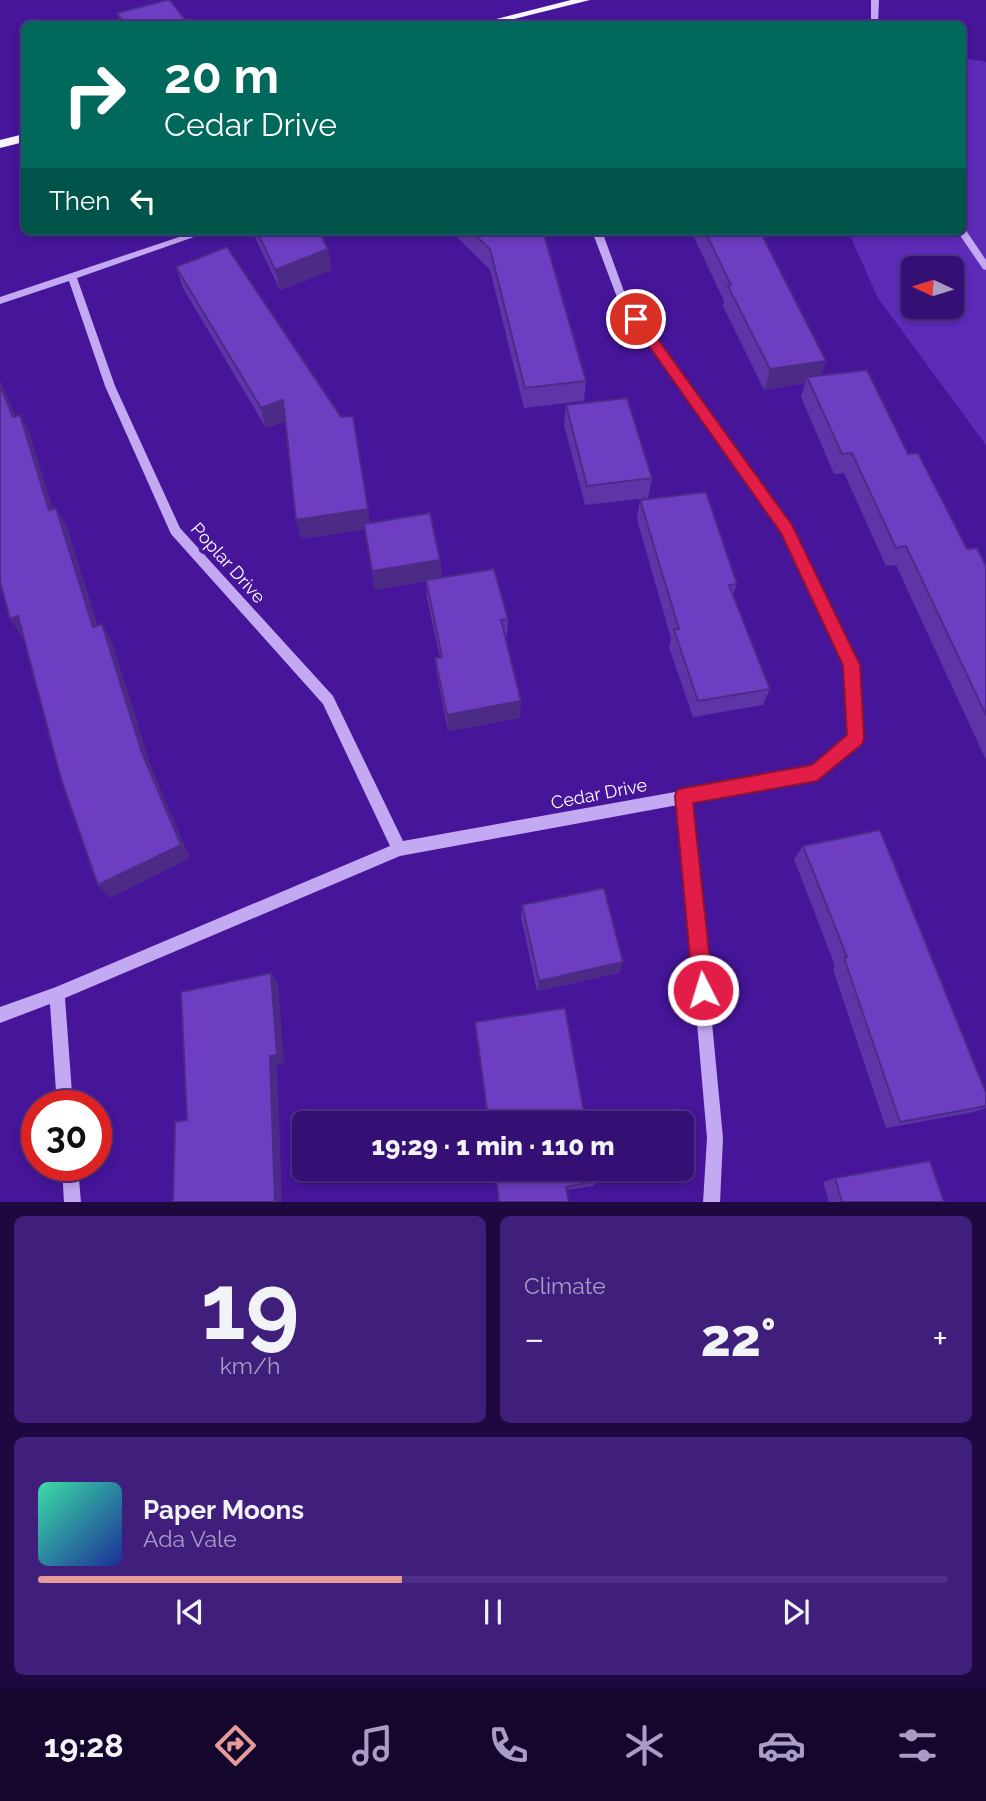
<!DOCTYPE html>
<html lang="en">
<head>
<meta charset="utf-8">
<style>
  body { margin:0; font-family:Raleway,sans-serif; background:#3f1e7c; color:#f1f3f6; height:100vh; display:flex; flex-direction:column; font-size:26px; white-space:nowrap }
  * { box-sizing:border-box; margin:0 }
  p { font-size:23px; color:#a99dc5 }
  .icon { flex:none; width:38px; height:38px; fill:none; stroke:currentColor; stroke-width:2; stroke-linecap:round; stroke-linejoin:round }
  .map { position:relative; height:1202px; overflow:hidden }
  .drawer { display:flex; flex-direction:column; gap:14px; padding:14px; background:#1d0940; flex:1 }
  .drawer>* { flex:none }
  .banner { position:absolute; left:21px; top:21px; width:945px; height:214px; border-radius:10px; box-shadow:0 4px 10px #0003,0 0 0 2px #4e3086; background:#00695c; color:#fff; overflow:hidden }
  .needle { width:46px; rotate:274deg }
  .controls { position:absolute; left:901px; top:256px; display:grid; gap:14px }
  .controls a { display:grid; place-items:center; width:63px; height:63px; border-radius:10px; background:#341074; box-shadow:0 4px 10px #0003,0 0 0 2px #4e3086; font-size:35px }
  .speed { position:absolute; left:21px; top:1090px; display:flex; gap:14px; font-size:35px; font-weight:700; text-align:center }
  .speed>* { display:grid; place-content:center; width:91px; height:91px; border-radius:50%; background:#341074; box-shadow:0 4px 10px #0003,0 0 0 2px #4e3086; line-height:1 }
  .speed .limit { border:10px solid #d22; background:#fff; color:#111 }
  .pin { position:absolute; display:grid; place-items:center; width:60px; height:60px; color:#fff; margin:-30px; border:4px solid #fff; border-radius:50%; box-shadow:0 2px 7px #0007 }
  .me { position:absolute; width:77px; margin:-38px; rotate:355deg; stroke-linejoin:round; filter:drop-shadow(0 0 5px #0008) }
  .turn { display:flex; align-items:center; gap:24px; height:147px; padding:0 28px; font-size:32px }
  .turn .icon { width:91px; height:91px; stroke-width:2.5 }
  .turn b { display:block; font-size:49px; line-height:60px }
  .then { display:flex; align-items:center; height:66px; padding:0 28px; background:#0003; gap:14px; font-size:26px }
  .big { font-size:52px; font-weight:800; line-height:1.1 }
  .drawer .widget { flex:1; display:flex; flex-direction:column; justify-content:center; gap:10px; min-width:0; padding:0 24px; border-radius:10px; background:#3f1e7c }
  .drawer .dial { align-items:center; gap:0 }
  .dial b { font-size:91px; line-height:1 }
  .song { display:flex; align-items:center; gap:21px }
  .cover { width:84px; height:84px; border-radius:10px; background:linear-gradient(135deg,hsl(160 70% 55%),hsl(230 70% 35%)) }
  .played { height:7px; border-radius:4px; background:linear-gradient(90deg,#e69b98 40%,#4e3086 40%) }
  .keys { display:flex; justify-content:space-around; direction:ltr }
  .heat { display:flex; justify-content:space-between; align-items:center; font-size:38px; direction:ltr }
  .drawer .tiles { flex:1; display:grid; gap:14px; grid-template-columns:1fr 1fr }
  .widget:last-child { grid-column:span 2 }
  .trip { position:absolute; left:292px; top:1111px; width:402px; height:70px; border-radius:10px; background:#341074; box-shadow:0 4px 10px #0003,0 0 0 2px #4e3086; font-weight:800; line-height:70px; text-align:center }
  .tab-bar { display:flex; height:112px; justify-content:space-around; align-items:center; background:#15062e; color:#a99dc5 }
  .tab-bar .icon { width:49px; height:49px }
  .tab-bar .selected { color:#e69b98 }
  .tab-bar b { font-size:32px; color:#f1f3f6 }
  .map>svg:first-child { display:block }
  .green { fill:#5e2bb9; fill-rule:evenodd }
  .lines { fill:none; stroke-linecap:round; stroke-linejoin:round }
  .minor { fill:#c3a9f2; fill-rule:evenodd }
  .major { fill:#f9f5ff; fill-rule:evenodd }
  .wall { fill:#5e35a6 }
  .shaded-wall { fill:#4c2b87 }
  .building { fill:#6d3ec1; stroke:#4c2b87; stroke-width:2 }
  .route { fill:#e11d48; stroke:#92132f; stroke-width:2 }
  .labels { text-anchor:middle; stroke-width:7; stroke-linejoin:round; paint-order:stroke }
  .street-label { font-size:18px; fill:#fff; stroke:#46159a }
</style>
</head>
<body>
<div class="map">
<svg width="986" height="1203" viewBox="0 0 986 1203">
  <rect width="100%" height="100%" fill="#46159a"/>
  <path class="green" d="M 963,58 L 986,62 L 986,445 L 878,298 L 848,231 L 962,231 ZM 914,268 L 952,268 L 952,306 L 914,306 Z"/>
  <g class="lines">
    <path class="minor" d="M 871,0 L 879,0 L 878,24 L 871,24 Z
      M 962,228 L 965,229 L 986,260 L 986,270 L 983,269 L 957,231 L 962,231 Z
      M 197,231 L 211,231 L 77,278 L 115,386 L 180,528 L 333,696 L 403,841 L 814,767 L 849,736 L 845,665 L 782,533 L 618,300 L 592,231 L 602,231 L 626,297 L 793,530 L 857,665 L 863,738 L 861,742 L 822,777 L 817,779 L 691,802 L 723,1138 L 720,1203 L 703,1203 L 707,1138 L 678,805 L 400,856 L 65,998 L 73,1106 L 57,1106 L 50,1004 L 0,1023 L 0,1007 L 56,987 L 390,846 L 323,704 L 171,534 L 105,386 L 69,281 L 0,304 L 0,297 Z
      M 62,1166 L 78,1166 L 81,1203 L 64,1203 Z"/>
    <path class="major" d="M 571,0 L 590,0 L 494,24 L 477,24 Z
      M 24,134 L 24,142 L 0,148 L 0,140 Z"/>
  </g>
  <path class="wall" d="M 117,13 L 188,24 L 121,24 Z
    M 252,231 L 319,231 L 332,270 L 280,290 Z
    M 451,231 L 543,231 L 586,381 L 584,401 L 524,408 L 490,270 Z
    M 691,231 L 760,231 L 826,361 L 821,375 L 908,454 L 967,549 L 986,566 L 986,760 L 896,565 L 886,566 L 844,473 L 834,474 L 801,397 L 805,383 L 764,390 L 723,306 L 724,301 Z
    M 176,267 L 371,523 L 440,560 L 442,577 L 508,619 L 507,636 L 505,637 L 520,718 L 448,731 L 437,675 L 435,658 L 440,658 L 427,598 L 426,581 L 375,590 L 365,529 L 301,539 L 296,520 L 285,421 L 266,428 L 183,288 Z
    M 566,405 L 652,478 L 648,498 L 585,505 L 564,425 Z
    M 640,500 L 737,584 L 733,595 L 770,689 L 763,705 L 693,717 L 669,647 L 671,638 L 637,519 Z
    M 803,846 L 986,1093 L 986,1108 L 974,1112 L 886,1128 L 833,969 L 835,966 L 794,859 Z
    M 522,905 L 623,962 L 619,973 L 537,991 L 521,917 Z
    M 494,1169 L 595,1169 L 597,1181 L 593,1186 L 567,1190 L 569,1202 L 499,1202 Z
    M 835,1178 L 944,1202 L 829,1202 L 823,1182 Z"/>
  <path class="shaded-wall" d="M 328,249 L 332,270 L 280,290 L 275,270 Z
    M 826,361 L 819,381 L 807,377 L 805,383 L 764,390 L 770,369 Z
    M 0,380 L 24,437 L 13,417 L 0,386 Z
    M 283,400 L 287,420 L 266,428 L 261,408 Z
    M 20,415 L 30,434 L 59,529 L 49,510 Z
    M 56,508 L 67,527 L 104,645 L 93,627 Z
    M 368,509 L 371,528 L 301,539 L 296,520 Z
    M 440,560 L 442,578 L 375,590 L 372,571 Z
    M 18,616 L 31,634 L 22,637 L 10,619 Z
    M 102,624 L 112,642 L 152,769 L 190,858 L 110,898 L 98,885 Z
    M 521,701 L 520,718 L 448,731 L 447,715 Z
    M 623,962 L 619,973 L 537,991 L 539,981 Z
    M 271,973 L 278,983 L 284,1063 L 277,1064 L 282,1202 L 275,1202 L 270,1056 Z"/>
  <path class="building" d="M 167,0 L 170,0 L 188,24 L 125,24 L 117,13 Z
    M 257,231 L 319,231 L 328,249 L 275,270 Z
    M 471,231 L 543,231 L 586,381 L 525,388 L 490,249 Z
    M 705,231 L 760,231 L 826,361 L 770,369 L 728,286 L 731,285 Z
    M 227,247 L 341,417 L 353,416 L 368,509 L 296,520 L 283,400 L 261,408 L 176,267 Z
    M 867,370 L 908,454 L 918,453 L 967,549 L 977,548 L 986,566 L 986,715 L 906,546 L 896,548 L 852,453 L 842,454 L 807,377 Z
    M 0,386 L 13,417 L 20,415 L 49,510 L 56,508 L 93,627 L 102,624 L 142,753 L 181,845 L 98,885 L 61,779 L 18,616 L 10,619 L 0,581 Z
    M 627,398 L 652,478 L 587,486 L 566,405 Z
    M 706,492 L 737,584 L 729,585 L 770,689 L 698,701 L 674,630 L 679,629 L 640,500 Z
    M 430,513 L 440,560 L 372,571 L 364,524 Z
    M 494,569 L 508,619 L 501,620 L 521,701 L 447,715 L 435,658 L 442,657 L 426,580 Z
    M 880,830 L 986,1093 L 986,1106 L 900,1122 L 844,958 L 847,957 L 803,846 Z
    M 604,888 L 623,962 L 539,981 L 522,905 Z
    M 271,973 L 277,1055 L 270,1056 L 275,1202 L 173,1202 L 175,1122 L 187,1120 L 181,992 Z
    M 565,1008 L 586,1124 L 489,1124 L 475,1022 Z
    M 930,1161 L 944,1202 L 842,1202 L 835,1178 Z
    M 495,1169 L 595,1169 L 597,1181 L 566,1187 L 569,1202 L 499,1202 Z"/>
  <path class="route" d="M 636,314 L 641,316 L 792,525 L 860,665 L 864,738 L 862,744 L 817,781 L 693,803 L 713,990 L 710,998 L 703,1000 L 696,998 L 693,990 L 675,796 L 677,790 L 684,788 L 812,765 L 847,735 L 843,665 L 781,533 L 632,322 L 632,316 Z"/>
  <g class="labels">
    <g class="street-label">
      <text transform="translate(228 563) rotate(48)" y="6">Poplar Drive</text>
      <text transform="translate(599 794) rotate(-11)" y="6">Cedar Drive</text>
    </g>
  </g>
</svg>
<div class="controls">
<a><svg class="needle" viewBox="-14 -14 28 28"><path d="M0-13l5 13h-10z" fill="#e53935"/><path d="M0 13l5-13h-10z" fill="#a99dc5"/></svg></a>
</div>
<div class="speed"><div class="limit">30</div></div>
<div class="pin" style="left:636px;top:319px;background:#d93025"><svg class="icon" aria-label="arrive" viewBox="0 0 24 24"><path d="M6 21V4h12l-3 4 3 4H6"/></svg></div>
<svg class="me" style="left:703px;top:990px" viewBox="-20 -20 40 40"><circle r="17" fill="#e11d48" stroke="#fff" stroke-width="3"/><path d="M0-11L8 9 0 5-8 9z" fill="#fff"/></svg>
<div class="trip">19:29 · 1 min · 110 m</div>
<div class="banner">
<div class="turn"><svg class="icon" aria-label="right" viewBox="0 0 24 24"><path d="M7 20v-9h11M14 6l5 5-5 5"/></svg><div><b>20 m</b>Cedar Drive</div></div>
<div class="then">Then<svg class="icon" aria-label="left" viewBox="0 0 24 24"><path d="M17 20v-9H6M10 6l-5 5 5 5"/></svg></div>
</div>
</div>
<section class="drawer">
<div class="tiles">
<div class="widget dial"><b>19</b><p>km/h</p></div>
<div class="widget"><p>Climate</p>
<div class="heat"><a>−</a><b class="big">22°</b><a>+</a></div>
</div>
<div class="widget">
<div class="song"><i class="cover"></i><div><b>Paper Moons</b><p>Ada Vale</p></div></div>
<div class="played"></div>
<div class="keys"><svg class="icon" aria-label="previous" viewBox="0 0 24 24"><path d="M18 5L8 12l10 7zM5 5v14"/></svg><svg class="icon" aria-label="pause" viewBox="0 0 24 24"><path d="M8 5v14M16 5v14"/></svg><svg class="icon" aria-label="next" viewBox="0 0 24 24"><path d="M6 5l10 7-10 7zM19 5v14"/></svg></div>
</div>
</div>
</section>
<nav class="tab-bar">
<b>19:28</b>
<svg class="icon selected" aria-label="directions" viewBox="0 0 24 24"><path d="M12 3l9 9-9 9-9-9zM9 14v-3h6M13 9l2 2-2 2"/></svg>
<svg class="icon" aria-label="music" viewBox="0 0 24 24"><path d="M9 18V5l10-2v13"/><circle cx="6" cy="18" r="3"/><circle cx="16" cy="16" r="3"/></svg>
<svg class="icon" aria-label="phone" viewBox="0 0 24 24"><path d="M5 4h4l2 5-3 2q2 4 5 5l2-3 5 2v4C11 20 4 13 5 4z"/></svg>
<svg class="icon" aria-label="climate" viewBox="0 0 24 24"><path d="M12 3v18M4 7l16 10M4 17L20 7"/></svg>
<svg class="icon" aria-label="car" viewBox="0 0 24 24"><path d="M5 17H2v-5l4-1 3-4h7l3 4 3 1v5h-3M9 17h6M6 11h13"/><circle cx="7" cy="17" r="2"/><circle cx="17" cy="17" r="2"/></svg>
<svg class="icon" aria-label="filters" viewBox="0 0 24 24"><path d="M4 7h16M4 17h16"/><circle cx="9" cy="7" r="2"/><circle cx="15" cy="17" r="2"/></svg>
</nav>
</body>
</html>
